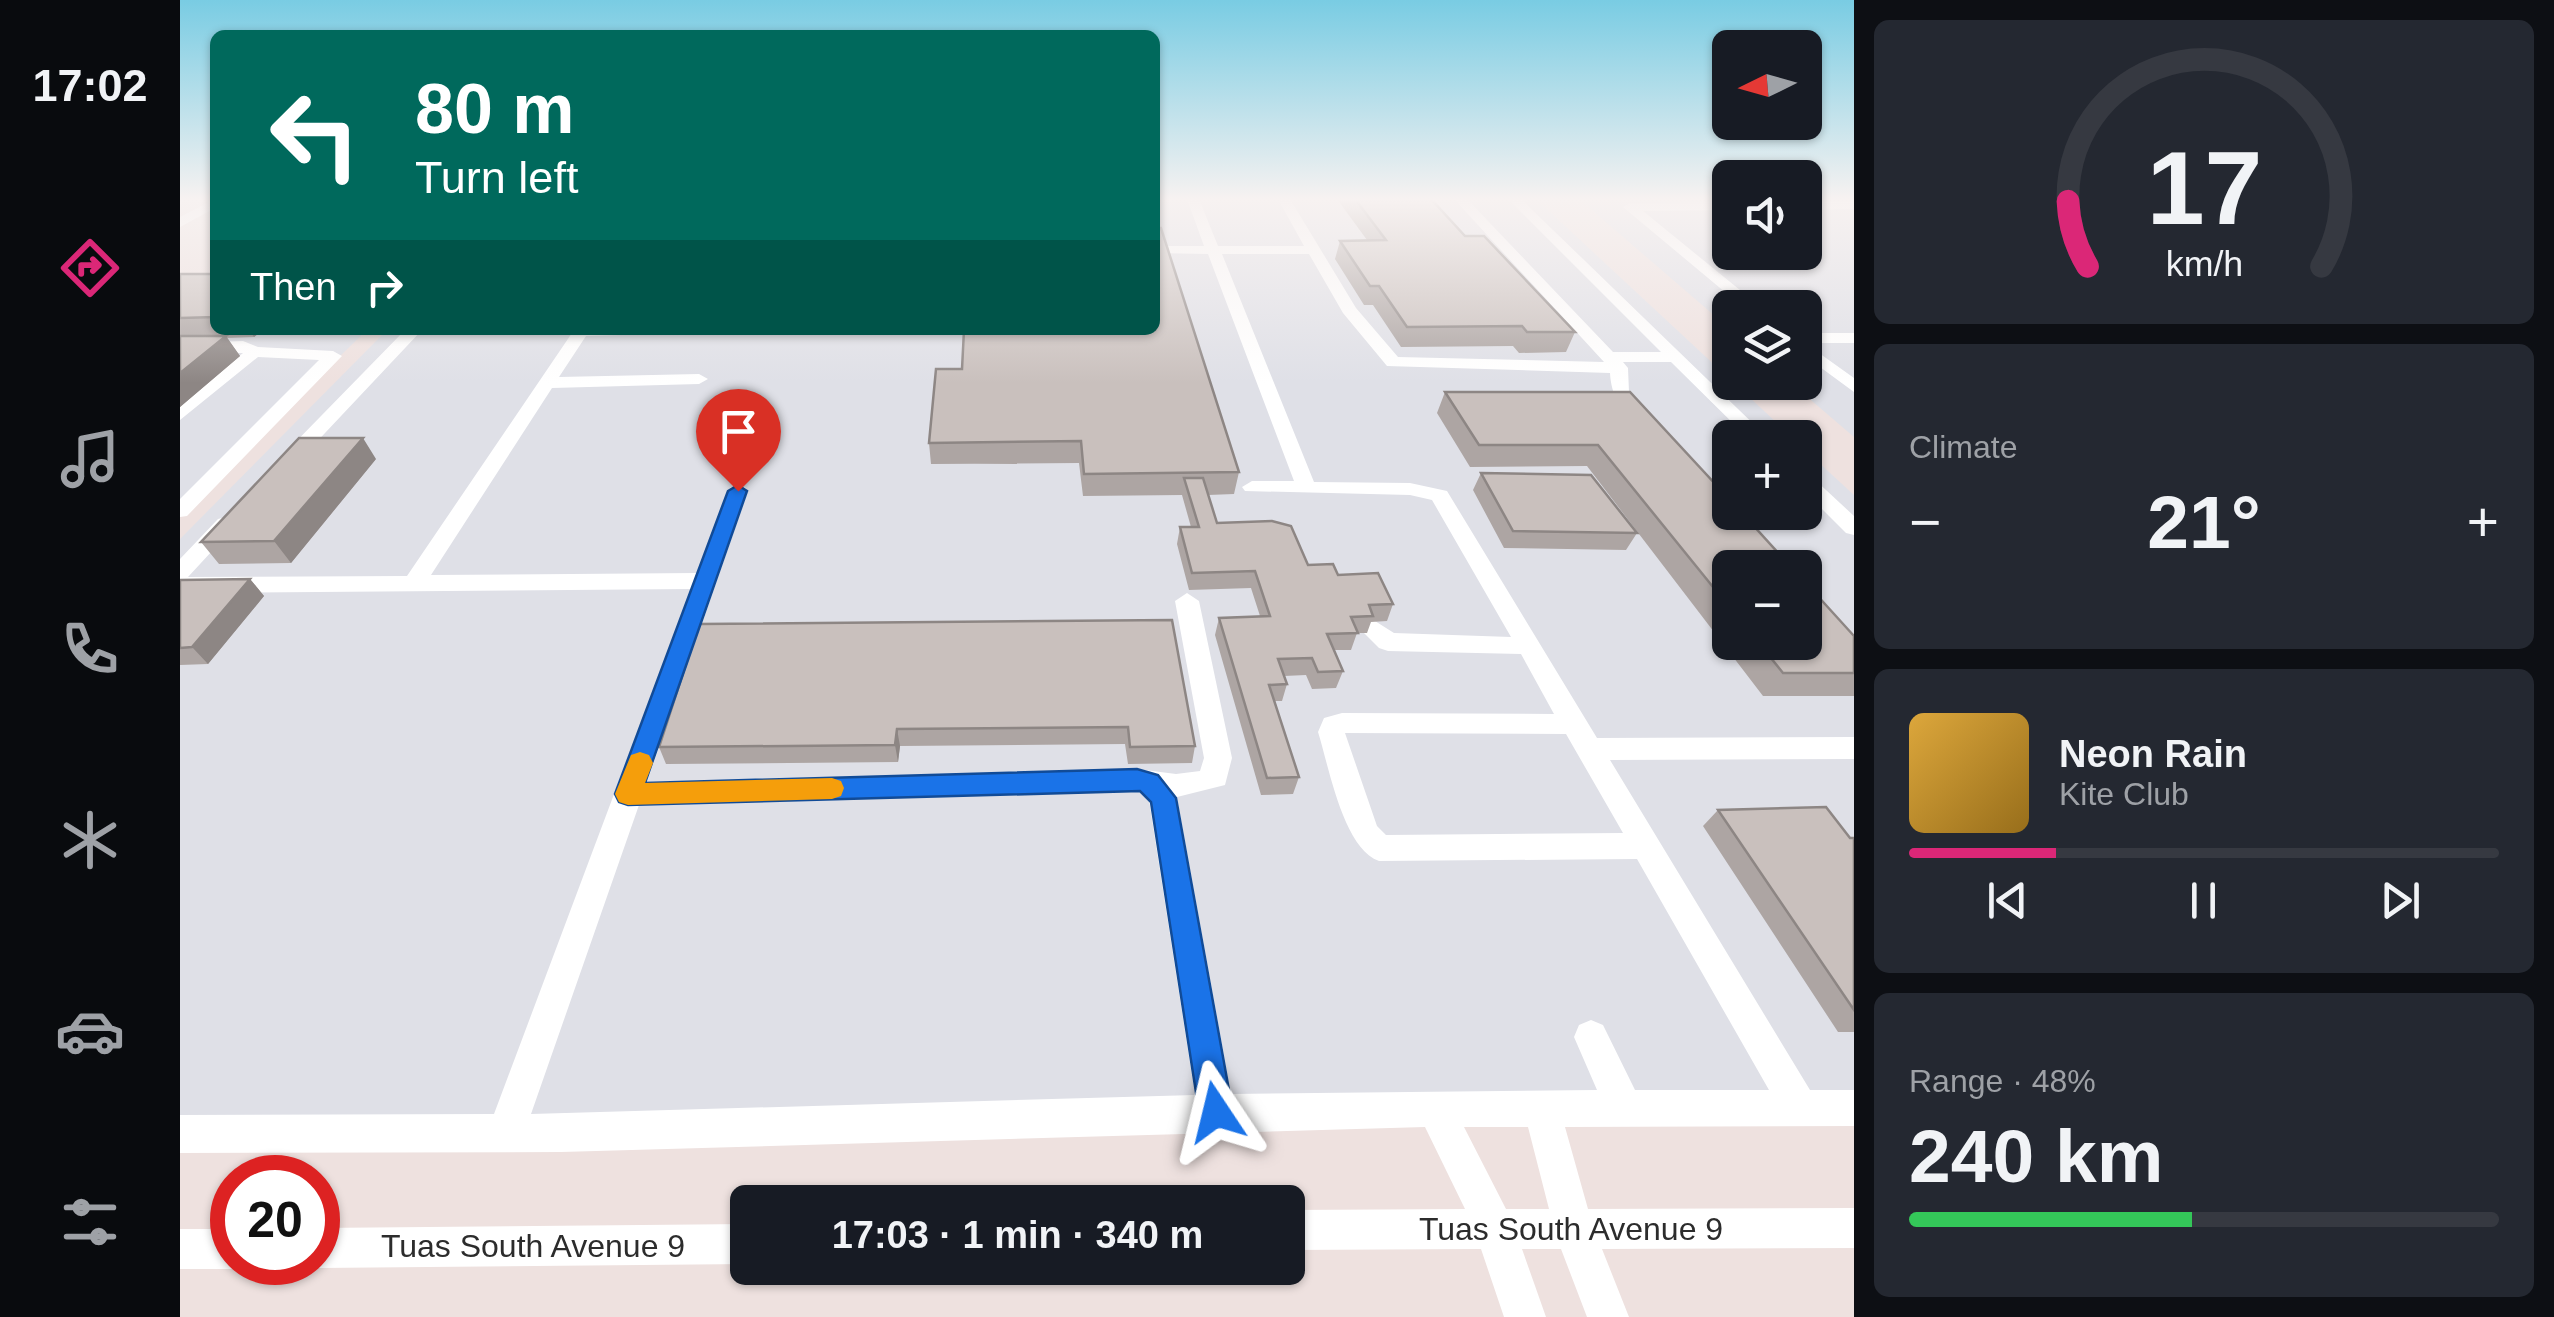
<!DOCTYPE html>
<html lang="en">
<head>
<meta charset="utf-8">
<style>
  body { margin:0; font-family:Helvetica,sans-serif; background:#242831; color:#f1f3f6; height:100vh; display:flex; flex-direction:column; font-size:38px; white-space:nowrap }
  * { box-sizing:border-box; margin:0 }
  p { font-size:32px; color:#9ea1a6 }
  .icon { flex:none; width:55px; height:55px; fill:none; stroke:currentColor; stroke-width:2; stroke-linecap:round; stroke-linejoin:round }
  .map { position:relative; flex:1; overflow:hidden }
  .side { display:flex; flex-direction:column; gap:20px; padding:20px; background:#0d0f14; width:700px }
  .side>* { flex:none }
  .banner { position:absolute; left:30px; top:30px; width:950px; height:305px; border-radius:15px; box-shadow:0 2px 8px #0004; background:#00695c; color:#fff; overflow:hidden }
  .needle { width:65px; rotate:265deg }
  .fabs { position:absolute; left:1532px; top:30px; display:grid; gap:20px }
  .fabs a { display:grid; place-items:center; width:110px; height:110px; border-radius:15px; background:#171b24; box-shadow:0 2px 8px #0004; font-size:50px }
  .speed { position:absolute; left:30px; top:1155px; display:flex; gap:20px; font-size:50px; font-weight:700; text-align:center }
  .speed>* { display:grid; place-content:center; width:130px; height:130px; border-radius:50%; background:#171b24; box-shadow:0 2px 8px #0004; line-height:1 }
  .speed .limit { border:15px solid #d22; background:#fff; color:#111 }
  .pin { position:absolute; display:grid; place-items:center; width:85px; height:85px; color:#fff; margin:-102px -42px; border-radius:50% 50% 50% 0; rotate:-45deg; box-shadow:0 0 10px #0007 }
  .pin .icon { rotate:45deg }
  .me { position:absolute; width:110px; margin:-55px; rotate:350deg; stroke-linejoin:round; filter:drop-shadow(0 0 8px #0008) }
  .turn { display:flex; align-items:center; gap:35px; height:210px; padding:0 40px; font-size:45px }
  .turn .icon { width:130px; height:130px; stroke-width:2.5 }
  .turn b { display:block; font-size:70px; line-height:85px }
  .then { display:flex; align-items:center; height:95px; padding:0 40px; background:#0003; gap:20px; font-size:38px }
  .big { font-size:75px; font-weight:700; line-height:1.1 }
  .side .card { flex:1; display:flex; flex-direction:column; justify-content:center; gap:15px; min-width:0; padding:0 35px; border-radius:15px; background:#242831 }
  .side .dial { align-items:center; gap:0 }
  .dial svg { height:260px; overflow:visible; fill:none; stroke:#363941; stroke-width:7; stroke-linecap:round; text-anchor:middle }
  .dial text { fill:#f1f3f6; stroke:none }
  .song { display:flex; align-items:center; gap:30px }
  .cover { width:120px; height:120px; border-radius:15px; background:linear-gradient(135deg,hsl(40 70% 55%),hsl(40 70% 35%)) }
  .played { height:10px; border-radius:5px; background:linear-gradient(90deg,#db2777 25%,#363941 25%) }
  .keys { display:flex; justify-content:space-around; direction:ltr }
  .heat { display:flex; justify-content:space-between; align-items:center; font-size:55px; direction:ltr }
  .charge { height:15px; border-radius:8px; background:linear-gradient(90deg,#34c759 48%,#363941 0) }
  .trip { position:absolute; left:550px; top:1185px; width:575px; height:100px; border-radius:15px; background:#171b24; box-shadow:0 2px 8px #0004; font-weight:700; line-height:100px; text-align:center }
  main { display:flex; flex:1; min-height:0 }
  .tabs { display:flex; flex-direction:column; width:180px; justify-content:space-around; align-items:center; background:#090b0e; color:#9ea1a6 }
  .tabs .icon { width:70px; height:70px }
  .tabs .selected { color:#db2777 }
  .tabs b { font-size:45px; color:#f1f3f6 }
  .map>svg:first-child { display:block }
  .industrial { fill:#dfe0e7; fill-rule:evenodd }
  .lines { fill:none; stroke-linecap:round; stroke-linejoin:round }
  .minor { fill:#fff; fill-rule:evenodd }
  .wall { fill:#ada5a3 }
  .shaded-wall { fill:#8d8684 }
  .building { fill:#c9c0bd; stroke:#8d8684; stroke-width:2.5 }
  .route { fill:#1a73e8; stroke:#114b97; stroke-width:2.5 }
  .slow { fill:#f59e0b }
  .labels { text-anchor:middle; stroke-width:8; stroke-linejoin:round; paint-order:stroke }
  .near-street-label { font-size:32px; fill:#2c2c2c; stroke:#fff }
</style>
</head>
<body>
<main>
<nav class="tabs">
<b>17:02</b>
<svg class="icon selected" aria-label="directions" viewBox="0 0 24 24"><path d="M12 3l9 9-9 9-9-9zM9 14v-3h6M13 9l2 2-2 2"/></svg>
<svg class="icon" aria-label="music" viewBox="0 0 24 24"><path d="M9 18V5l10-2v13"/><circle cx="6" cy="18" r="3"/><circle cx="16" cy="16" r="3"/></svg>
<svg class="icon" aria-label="phone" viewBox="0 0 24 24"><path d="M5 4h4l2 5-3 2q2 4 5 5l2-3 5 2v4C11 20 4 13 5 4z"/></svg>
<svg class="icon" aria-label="climate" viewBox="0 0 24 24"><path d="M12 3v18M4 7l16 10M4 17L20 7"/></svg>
<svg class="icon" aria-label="car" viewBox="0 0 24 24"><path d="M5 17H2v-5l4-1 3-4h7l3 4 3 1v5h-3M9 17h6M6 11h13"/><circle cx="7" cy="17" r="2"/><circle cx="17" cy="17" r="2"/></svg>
<svg class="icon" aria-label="filters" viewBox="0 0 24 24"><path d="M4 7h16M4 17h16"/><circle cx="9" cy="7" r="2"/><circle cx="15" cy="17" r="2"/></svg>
</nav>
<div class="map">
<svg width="1674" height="1317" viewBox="0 0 1674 1317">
  <rect width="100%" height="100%" fill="#eee1df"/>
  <path class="industrial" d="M 975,199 L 1356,199 L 1612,437 L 1550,438 L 1550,512 L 1625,512 L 1625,450 L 1674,495 L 1674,1109 L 0,1150 L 0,539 L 207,330 L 975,330 ZM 1550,568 L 1625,568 L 1625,642 L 1550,642 Z
    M 1399,199 L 1550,199 L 1550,252 L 1625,252 L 1625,199 L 1674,199 L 1674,437 L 1611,383 L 1625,382 L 1625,308 L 1550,308 L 1550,329 Z
    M 0,298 L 35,330 L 187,330 L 0,511 Z"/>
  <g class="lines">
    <path class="minor" d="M 35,199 L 35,208 L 0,227 L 0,217 Z
      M 1007,199 L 1019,199 L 1038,246 L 1124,246 L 1098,199 L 1110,199 L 1176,308 L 1218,357 L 1424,362 L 1274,199 L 1287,199 L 1433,352 L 1481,352 L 1328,199 L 1341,199 L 1588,438 L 1568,438 L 1491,362 L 1443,362 L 1448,368 L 1449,392 L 1470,416 L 1461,422 C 1440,413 1431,394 1430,373 L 1207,366 L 1163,313 L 1129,254 L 1042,254 L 1134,482 L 1230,483 L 1267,491 L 1417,738 L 1674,737 L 1674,759 L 1430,760 L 1630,1090 L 1674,1090 L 1674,1126 L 1385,1127 L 1408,1209 L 1674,1208 L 1674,1248 L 1422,1249 L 1449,1317 L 1407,1317 L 1381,1249 L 1342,1249 L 1366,1317 L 1324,1317 L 1301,1249 L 1108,1250 L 1108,1210 L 1285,1209 L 1245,1127 L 381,1152 L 0,1153 L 0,1115 L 314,1114 L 511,589 L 0,593 L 0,559 L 38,519 L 46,517 L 57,524 L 8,577 L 227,576 L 394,330 L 448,330 L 440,335 L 406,336 L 379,377 L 519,374 L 528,379 L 519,384 L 372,388 L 251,575 L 517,573 L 548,491 L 551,487 L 565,487 L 568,491 L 467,782 L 957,769 L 996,774 L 1020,771 L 1024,758 L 995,601 L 1007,593 L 1019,601 L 1052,758 L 1045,785 L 997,797 L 1051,1094 L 1417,1090 L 1394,1037 L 1399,1025 L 1411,1020 L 1423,1025 L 1455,1090 L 1589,1090 L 1457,859 L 1199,861 C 1163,848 1149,767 1138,732 L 1144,718 L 1162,713 L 1374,714 L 1341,654 L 1208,651 L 1199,648 L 1175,624 L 1187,616 L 1214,633 L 1331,637 L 1252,500 L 1230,495 L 1065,491 L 1062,487 L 1072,481 L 1114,481 L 1028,254 L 975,253 L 975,247 L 980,246 L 1024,246 ZM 1165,733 L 1386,734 L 1443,833 L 1206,835 L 1197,826 ZM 957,791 L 965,793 L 969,800 L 1015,1095 L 351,1114 L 459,805 ZM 1284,1127 L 1348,1127 L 1369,1209 L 1326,1209 Z
      M 1674,201 L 1674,209 L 1625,210 L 1625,202 Z
      M 1550,202 L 1550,210 L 1463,211 L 1582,308 L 1564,308 L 1443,207 L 1450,203 Z
      M 225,330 L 242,330 L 113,467 L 99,467 L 99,459 Z
      M 1625,333 L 1674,333 L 1674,343 L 1625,343 L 1674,378 L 1674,392 L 1625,356 Z
      M 63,341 L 78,347 L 153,351 L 162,356 L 7,516 L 0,517 L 0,499 L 139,360 L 78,357 L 0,420 L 0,405 L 63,353 L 0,353 L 0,343 Z
      M 1625,475 L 1632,477 L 1674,516 L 1674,535 L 1666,533 L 1625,492 Z
      M 568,1224 L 568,1264 L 138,1268 L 124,1262 L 138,1262 L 138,1228 Z
      M 0,1229 L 52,1229 L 52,1262 L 66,1263 L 52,1269 L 0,1269 Z"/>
  </g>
  <path class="wall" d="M 1157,199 L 1251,199 L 1285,236 L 1395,332 L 1386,352 L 1339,353 L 1333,346 L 1221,347 L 1193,305 L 1184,305 L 1155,259 L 1160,241 L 1187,240 Z
    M 0,274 L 35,274 L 35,330 L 83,330 L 74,337 L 47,338 L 60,356 L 0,407 Z
    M 756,369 L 1059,472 L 1054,494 L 1028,495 L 1037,523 L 1128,565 L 1158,575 L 1213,604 L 1207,621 L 1191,622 L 1187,633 L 1177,633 L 1171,650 L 1154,650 L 1163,671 L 1156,688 L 1132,689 L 1126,675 L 1104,676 L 1107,684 L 1102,701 L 1095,701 L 1119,777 L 1113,794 L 1081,795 L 1035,635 L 1039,618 L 1080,616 L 1071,588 L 1009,590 L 997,544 L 1000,527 L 1011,527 L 1002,495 L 903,496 L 899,463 L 751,464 L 749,443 Z
    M 1265,392 L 1450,392 L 1550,568 L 1550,642 L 1625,642 L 1674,636 L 1674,696 L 1583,696 L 1407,466 L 1290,467 L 1257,413 Z
    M 196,459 L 111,563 L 39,564 L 21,542 Z
    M 1301,473 L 1457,533 L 1446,550 L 1324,548 L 1293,490 Z
    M 70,579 L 84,596 L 28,664 L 0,665 L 0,580 Z
    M 992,620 L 1015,746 L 1012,763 L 948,764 L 945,744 L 720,746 L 718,762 L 486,764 L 479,747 Z
    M 1538,810 L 1674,838 L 1674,1032 L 1658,1032 L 1523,826 Z"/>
  <path class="shaded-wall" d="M 69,330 L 83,330 L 74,337 Z
    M 46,336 L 60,356 L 0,407 L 0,373 Z
    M 183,438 L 196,459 L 111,563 L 94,541 Z
    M 70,579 L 84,596 L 28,664 L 12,647 Z
    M 717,729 L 720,746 L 718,762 L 715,745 Z"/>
  <path class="building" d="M 1175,199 L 1251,199 L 1285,236 L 1304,236 L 1395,332 L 1347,332 L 1342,326 L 1227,327 L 1199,286 L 1190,286 L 1160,241 L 1206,240 Z
    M 975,228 L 981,228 L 1059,472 L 904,474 L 901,441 L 749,443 L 756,369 L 782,369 L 784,330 L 975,330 Z
    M 0,274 L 35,274 L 35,317 L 0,318 Z
    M 0,336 L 46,336 L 0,373 Z
    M 1265,392 L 1450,392 L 1550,500 L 1550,512 L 1561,512 L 1612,568 L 1550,568 L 1550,608 L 1418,445 L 1299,445 Z
    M 119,438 L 183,438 L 94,541 L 21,542 Z
    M 1301,473 L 1411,475 L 1457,533 L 1333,531 Z
    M 1004,478 L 1023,478 L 1037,523 L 1092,521 L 1111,526 L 1128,565 L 1153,564 L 1158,575 L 1198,573 L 1213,604 L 1189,605 L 1193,616 L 1171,617 L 1178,633 L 1147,634 L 1163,671 L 1138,672 L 1132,658 L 1098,659 L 1107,684 L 1089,685 L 1119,777 L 1087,778 L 1039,618 L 1090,616 L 1075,571 L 1012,573 L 1000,527 L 1019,527 Z
    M 70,579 L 12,647 L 0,648 L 0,580 Z
    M 1625,582 L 1674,636 L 1674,673 L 1603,673 L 1578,642 L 1625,642 Z
    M 992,620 L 1015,746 L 950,747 L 948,727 L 717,729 L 715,745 L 479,747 L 519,624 Z
    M 1646,807 L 1670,838 L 1674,838 L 1674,1010 L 1538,810 Z"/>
  <linearGradient id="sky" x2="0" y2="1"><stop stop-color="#79cce3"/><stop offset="0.52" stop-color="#f7f2f1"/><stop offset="1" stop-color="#f7f2f1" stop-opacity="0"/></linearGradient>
  <rect width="1674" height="383" fill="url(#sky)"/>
  <path class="route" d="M 558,485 L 567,491 L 465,783 L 957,769 L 978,775 L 996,798 L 1053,1112 L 1048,1124 L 1036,1129 L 1024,1124 L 1019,1112 L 971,802 L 960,791 L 448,805 L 439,802 L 435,794 L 548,491 Z"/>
  <path class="slow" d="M 460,752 L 469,755 L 473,763 L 465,783 L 652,778 L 661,781 L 664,788 L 661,796 L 652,799 L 448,805 L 439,802 L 435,794 L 451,755 Z"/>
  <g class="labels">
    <g class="near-street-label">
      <text x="1391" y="1240">Tuas South Avenue 9</text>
      <text x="353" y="1257">Tuas South Avenue 9</text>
    </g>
  </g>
</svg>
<div class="fabs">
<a><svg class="needle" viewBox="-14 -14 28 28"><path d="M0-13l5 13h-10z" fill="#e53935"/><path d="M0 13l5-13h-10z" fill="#9ea1a6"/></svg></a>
<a><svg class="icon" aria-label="sound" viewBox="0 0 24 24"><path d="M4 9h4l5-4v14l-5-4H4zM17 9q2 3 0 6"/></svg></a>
<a><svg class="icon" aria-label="layers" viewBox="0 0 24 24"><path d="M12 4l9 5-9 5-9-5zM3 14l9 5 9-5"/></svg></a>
<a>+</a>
<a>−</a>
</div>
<div class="speed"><div class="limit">20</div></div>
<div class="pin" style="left:558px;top:491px;background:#d93025"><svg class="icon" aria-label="arrive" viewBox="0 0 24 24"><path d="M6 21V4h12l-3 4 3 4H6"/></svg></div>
<svg class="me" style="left:1036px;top:1112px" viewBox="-20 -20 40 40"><path d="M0-17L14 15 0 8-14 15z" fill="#1a73e8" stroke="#fff" stroke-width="4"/></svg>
<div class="trip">17:03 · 1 min · 340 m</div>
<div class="banner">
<div class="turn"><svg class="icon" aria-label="left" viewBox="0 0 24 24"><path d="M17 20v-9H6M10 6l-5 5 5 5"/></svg><div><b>80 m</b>Turn left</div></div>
<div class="then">Then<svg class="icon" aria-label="right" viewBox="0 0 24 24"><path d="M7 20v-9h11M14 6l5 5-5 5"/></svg></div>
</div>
</div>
<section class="side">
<div class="card dial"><svg viewBox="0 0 100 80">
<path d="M14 69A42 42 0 1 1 86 69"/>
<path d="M14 69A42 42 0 0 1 8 49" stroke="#db2777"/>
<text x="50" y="56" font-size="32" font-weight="700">17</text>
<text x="50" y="72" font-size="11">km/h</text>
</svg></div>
<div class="card"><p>Climate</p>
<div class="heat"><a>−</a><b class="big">21°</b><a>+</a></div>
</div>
<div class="card">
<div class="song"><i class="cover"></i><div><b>Neon Rain</b><p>Kite Club</p></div></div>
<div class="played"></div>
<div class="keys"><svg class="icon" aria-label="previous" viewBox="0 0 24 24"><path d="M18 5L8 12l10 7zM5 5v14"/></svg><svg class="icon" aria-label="pause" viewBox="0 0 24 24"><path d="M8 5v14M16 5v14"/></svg><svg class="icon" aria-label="next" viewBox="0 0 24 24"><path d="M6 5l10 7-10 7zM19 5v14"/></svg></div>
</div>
<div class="card"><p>Range · 48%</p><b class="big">240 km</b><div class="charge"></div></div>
</section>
</main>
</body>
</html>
